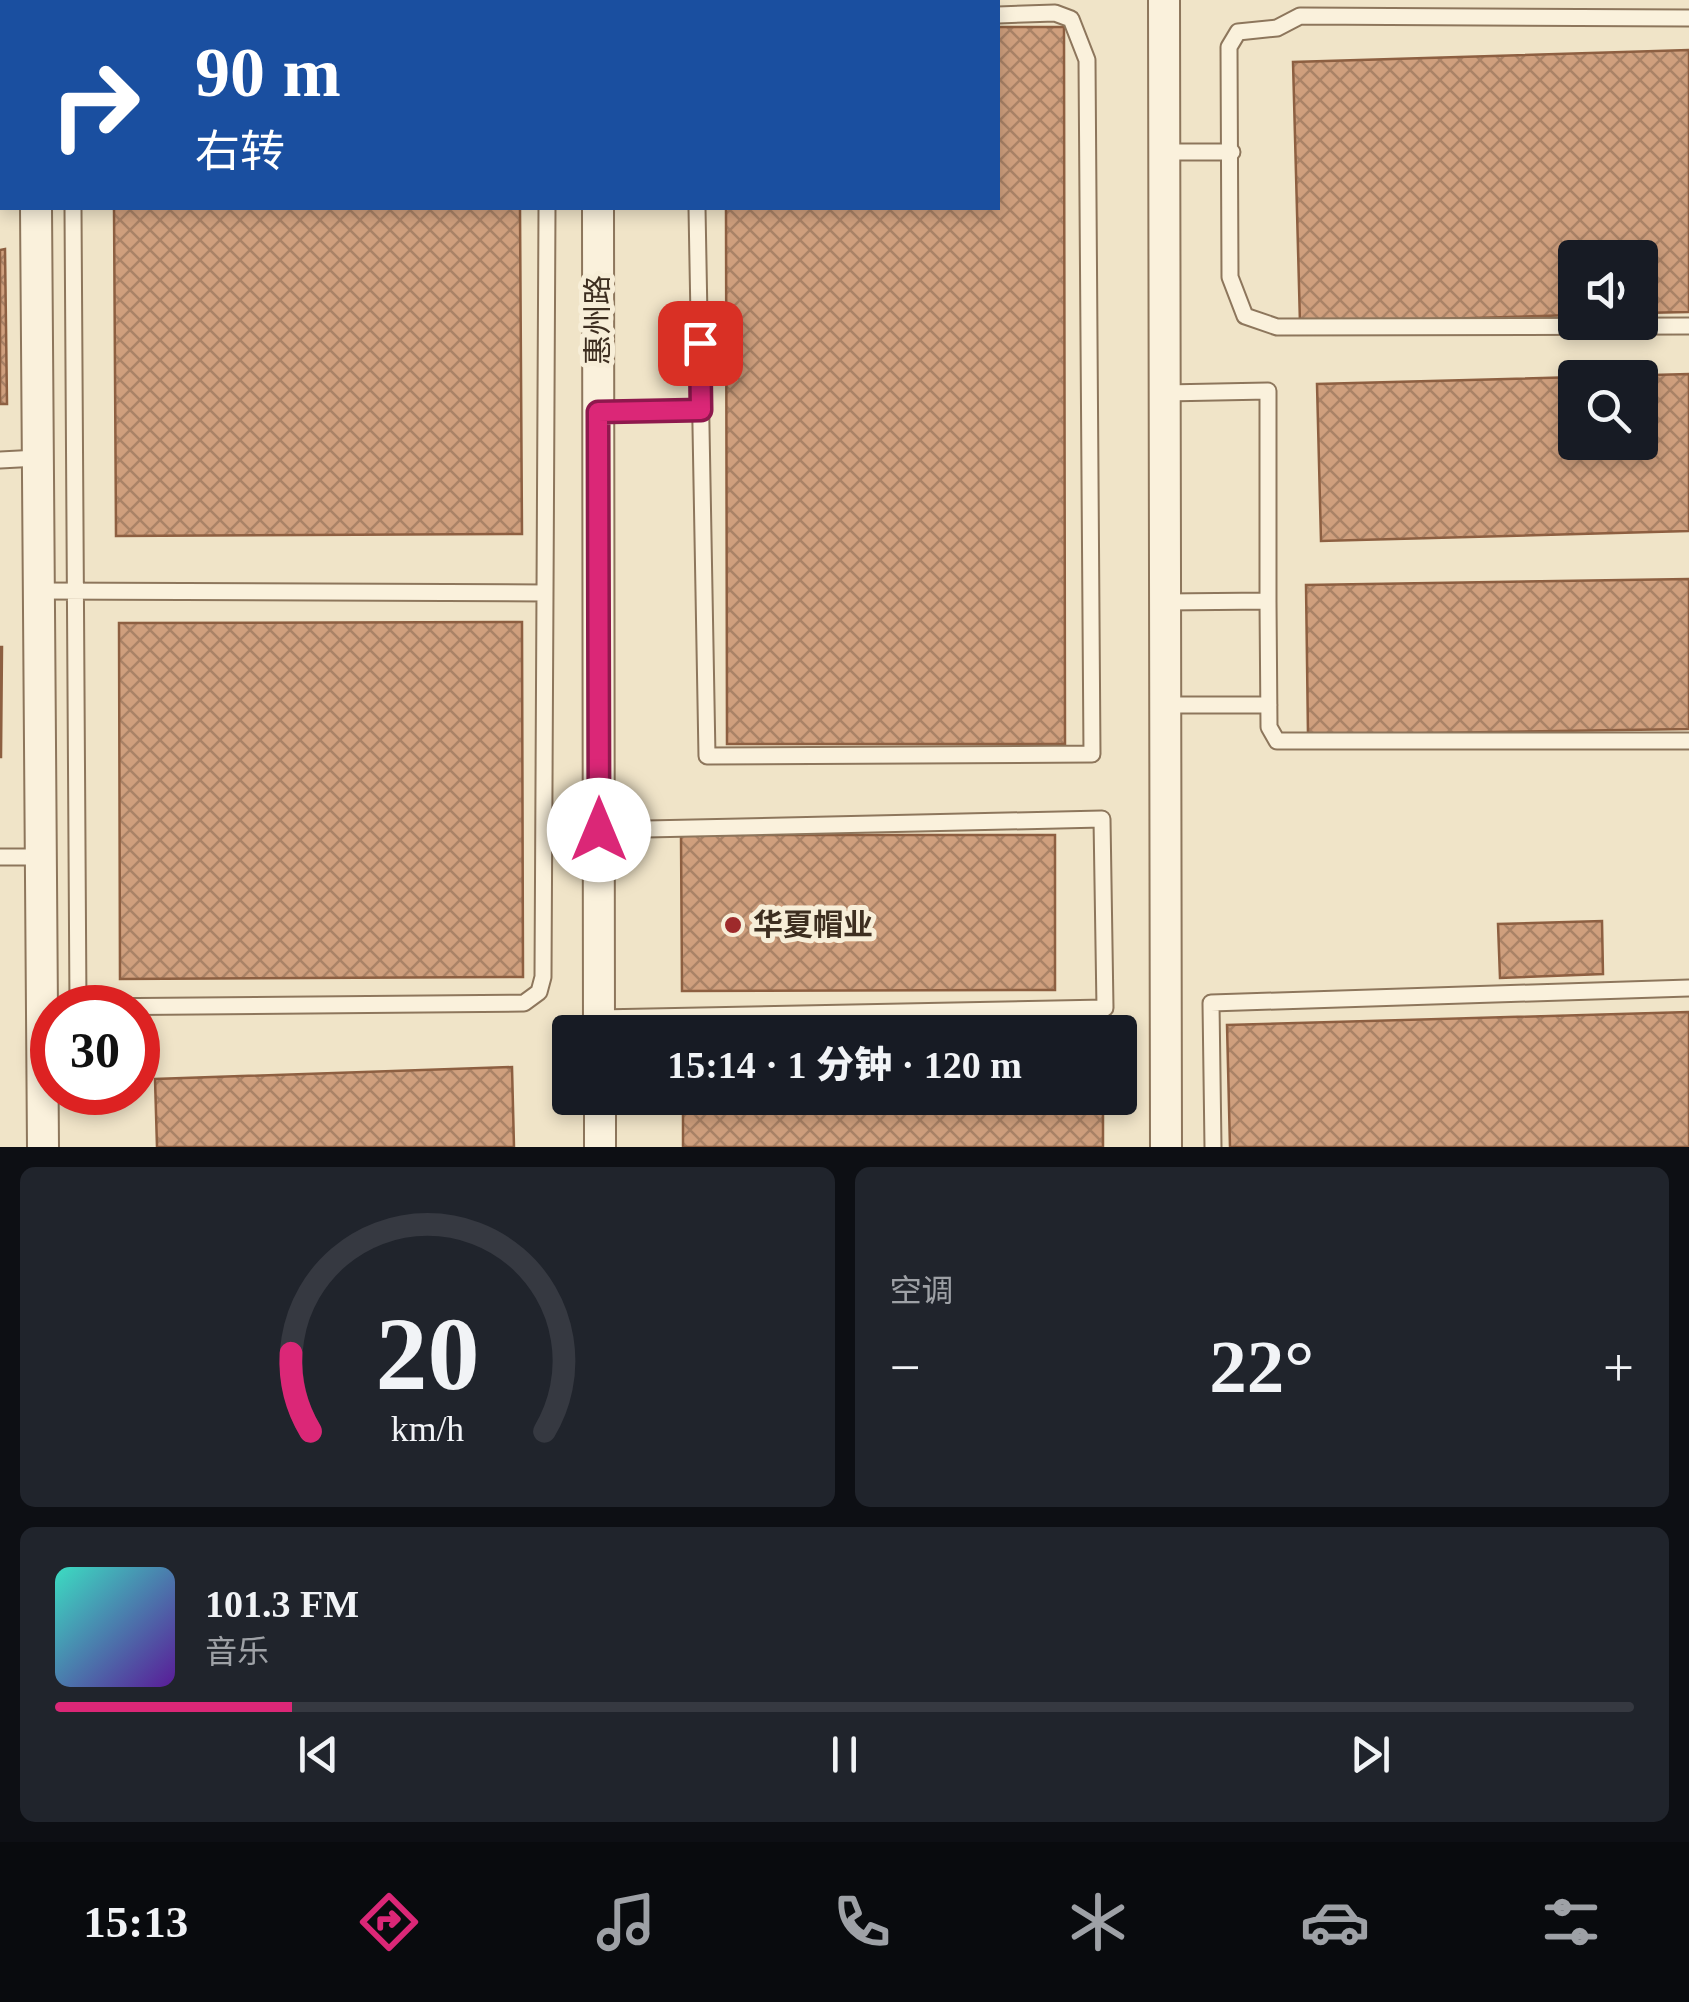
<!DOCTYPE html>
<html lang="zh">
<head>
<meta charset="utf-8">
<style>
  body { margin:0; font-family:"Times New Roman","Noto Sans SC",serif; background:#20242c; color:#f1f3f6; height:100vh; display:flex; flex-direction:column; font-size:38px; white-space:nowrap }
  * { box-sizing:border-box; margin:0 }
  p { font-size:32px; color:#9ea1a6 }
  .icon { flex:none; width:55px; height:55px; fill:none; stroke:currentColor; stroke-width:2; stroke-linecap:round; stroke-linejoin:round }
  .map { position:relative; height:1147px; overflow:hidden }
  .side { display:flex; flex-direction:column; gap:20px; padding:20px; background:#0d0f14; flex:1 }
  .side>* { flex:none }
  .hud { position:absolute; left:0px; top:0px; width:1000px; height:210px; box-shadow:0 5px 15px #0003; background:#1a4fa0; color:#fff; overflow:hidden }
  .fabs { position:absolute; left:1558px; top:240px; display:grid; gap:20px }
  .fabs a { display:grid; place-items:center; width:100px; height:100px; border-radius:10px; background:#171b24; box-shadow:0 5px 15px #0003; font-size:50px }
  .speed { position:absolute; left:30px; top:985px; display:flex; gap:20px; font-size:50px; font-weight:700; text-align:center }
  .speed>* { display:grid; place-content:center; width:130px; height:130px; border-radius:50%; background:#171b24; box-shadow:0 5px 15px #0003; line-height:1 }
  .speed .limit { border:15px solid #d22; background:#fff; color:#111 }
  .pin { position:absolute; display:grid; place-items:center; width:85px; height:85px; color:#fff; margin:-42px; border-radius:20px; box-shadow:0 5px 15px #0006 }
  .me { position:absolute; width:110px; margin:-55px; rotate:0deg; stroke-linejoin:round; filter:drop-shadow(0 0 8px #0008) }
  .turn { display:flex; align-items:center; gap:35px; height:210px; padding:0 30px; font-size:45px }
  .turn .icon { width:130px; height:130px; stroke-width:2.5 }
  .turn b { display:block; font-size:70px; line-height:85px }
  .big { font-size:75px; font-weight:800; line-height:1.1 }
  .side .card { flex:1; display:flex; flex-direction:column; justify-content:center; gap:15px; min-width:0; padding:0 35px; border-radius:15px; background:#20242c }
  .side .dial { align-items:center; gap:0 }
  .dial svg { height:260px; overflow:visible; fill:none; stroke:#363941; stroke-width:7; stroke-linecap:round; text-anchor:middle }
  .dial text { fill:#f1f3f6; stroke:none }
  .song { display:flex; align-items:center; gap:30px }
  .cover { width:120px; height:120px; border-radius:15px; background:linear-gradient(135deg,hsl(170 70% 55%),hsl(270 70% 35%)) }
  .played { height:10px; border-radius:5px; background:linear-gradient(90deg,#db2777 15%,#363941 15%) }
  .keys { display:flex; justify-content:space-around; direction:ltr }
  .heat { display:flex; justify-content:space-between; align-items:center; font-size:55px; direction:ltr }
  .side .tiles { flex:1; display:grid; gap:20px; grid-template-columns:1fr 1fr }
  .card:last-child { grid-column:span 2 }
  .trip { position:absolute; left:552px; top:1015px; width:585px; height:100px; border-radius:10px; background:#171b24; box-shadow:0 5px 15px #0003; font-weight:800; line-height:100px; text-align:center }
  .tab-bar { display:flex; height:160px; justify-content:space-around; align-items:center; background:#090b0e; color:#9ea1a6 }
  .tab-bar .icon { width:70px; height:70px }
  .tab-bar .selected { color:#db2777 }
  .tab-bar b { font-size:45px; color:#f1f3f6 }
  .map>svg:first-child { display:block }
  .building { fill:url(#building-cross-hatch); stroke:#8d5f41; stroke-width:2.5; fill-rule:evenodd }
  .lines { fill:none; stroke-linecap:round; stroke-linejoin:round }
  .lane-casing { stroke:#8d765c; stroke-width:19 }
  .street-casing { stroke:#8d765c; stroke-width:34 }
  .lane { stroke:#faf1dc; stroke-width:15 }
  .street { stroke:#faf1dc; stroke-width:30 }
  .route-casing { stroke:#8e194d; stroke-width:25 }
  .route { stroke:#db2777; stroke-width:18 }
  .poi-dot { fill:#9e2a2b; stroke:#f7eed8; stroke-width:4 }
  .labels { text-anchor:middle; stroke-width:10; stroke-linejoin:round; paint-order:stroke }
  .street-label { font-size:30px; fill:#3d2e20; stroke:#f7eed8 }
  .poi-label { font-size:30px; font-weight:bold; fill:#3d2e20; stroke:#f7eed8; text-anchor:start }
</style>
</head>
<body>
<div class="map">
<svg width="1689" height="1147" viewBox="0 0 1689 1147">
  <defs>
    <pattern id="building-cross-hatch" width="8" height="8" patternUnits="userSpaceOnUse" patternTransform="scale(2.5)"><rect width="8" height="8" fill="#cf9f7d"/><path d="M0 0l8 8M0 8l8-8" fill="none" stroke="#a98266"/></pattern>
  </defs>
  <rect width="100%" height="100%" fill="#f0e4c8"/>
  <path class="building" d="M 426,0 L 562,0 L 426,2 Z
    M 998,27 L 1064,27 L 1065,744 L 727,744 L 726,208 L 998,208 Z
    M 1689,50 L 1689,312 L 1640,313 L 1640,258 L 1575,258 L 1575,315 L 1300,323 L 1293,62 Z
    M 114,208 L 520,208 L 522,534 L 116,536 Z
    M 5,249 L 7,404 L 0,404 L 0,250 Z
    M 1689,374 L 1689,531 L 1321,541 L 1317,384 ZM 1575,378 L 1640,378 L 1640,442 L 1575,442 Z
    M 1689,579 L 1689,729 L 1308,735 L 1306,585 Z
    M 522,622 L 523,977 L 120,979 L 119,623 Z
    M 0,647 L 2,647 L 1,757 L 0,757 Z
    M 681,835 L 1055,835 L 1055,990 L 682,991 Z
    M 1602,921 L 1603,974 L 1500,978 L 1498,924 Z
    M 1689,1012 L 1689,1147 L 1230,1147 L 1227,1025 Z
    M 512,1067 L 514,1147 L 157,1147 L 155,1079 Z
    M 683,1098 L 1103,1098 L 1103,1147 L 683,1147 Z"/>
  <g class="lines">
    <defs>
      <path id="lane" d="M 882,0 L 882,2
        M 1689,18 L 1300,16 L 1277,28 L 1238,32 L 1229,47 L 1230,277 L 1245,316 L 1277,327 L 1689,326
        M 1164,152 L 1232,152
        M 73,208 L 78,1007 L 524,1003 L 539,992 L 543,977 L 547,208
        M 697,208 L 707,756 L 1092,754 L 1087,60 L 1071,19 L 1055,13 L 998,15
        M 1165,393 L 1268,391 L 1268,601
        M 598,412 L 701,410
        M 0,460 L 38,458
        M 39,591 L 545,593
        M 1165,602 L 1268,601 L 1269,727 L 1277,741 L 1689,741
        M 1165,705 L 1269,705
        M 599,830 L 1102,819 L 1105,1008 L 599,1018
        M 0,857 L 41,857
        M 1213,1147 L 1211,1003 L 1689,988"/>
      <path id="street" d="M 597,0 L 597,2
        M 1164,0 L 1166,1147
        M 36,208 L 43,1147
        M 598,208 L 599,1032
        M 600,1098 L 600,1147"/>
    </defs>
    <use href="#lane" class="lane-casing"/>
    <use href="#street" class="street-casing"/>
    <use href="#lane" class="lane"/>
    <use href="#street" class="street"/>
  </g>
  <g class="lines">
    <defs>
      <path id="route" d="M 599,830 L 598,412 L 701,410 L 700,343"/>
    </defs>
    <use href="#route" class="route-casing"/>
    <use href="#route" class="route"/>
  </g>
  <circle class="poi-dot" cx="733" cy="925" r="10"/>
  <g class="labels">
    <g class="street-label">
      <text transform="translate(598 320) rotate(-90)" y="10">惠州路</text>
    </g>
    <g class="poi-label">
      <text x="753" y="935">华夏帽业</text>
    </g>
  </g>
</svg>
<div class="fabs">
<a><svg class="icon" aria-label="sound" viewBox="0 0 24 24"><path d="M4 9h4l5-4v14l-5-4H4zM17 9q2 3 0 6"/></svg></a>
<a><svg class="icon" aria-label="search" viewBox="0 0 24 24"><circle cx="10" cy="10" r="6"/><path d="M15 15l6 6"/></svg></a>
</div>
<div class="speed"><div class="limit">30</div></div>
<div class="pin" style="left:700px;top:343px;background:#d93025"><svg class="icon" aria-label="arrive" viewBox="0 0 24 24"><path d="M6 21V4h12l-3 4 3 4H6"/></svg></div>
<svg class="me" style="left:599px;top:830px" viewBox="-20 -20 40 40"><circle r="19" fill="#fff"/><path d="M0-13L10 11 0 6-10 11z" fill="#db2777"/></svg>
<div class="trip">15:14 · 1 分钟 · 120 m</div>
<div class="hud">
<div class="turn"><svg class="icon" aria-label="right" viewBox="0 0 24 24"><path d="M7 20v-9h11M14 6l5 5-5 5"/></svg><div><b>90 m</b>右转</div></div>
</div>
</div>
<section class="side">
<div class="tiles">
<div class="card dial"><svg viewBox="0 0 100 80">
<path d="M14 69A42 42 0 1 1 86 69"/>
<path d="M14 69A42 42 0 0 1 8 45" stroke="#db2777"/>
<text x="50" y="56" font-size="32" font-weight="700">20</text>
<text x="50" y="72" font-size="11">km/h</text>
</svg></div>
<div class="card"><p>空调</p>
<div class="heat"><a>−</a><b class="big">22°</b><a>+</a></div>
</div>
<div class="card">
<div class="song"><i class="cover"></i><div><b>101.3 FM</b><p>音乐</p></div></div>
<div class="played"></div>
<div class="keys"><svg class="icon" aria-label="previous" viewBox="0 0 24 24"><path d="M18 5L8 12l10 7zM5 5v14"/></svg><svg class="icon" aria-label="pause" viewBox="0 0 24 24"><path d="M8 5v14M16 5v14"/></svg><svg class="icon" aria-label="next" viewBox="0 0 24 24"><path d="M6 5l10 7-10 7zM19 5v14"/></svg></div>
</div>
</div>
</section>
<nav class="tab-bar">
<b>15:13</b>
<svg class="icon selected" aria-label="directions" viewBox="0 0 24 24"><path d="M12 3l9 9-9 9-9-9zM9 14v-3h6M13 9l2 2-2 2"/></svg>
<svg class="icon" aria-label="music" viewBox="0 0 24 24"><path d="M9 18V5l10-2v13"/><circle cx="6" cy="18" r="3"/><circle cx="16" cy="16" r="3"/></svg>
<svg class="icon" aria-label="phone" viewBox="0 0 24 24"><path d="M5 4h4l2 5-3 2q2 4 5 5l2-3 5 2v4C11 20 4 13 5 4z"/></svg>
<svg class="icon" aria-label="climate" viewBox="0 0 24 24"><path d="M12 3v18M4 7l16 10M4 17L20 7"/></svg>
<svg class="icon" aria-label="car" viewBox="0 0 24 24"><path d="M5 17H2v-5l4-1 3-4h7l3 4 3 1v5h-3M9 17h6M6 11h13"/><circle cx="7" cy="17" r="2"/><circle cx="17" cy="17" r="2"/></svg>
<svg class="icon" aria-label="filters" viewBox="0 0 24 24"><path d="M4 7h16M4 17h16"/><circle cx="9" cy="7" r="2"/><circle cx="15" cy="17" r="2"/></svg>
</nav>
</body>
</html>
